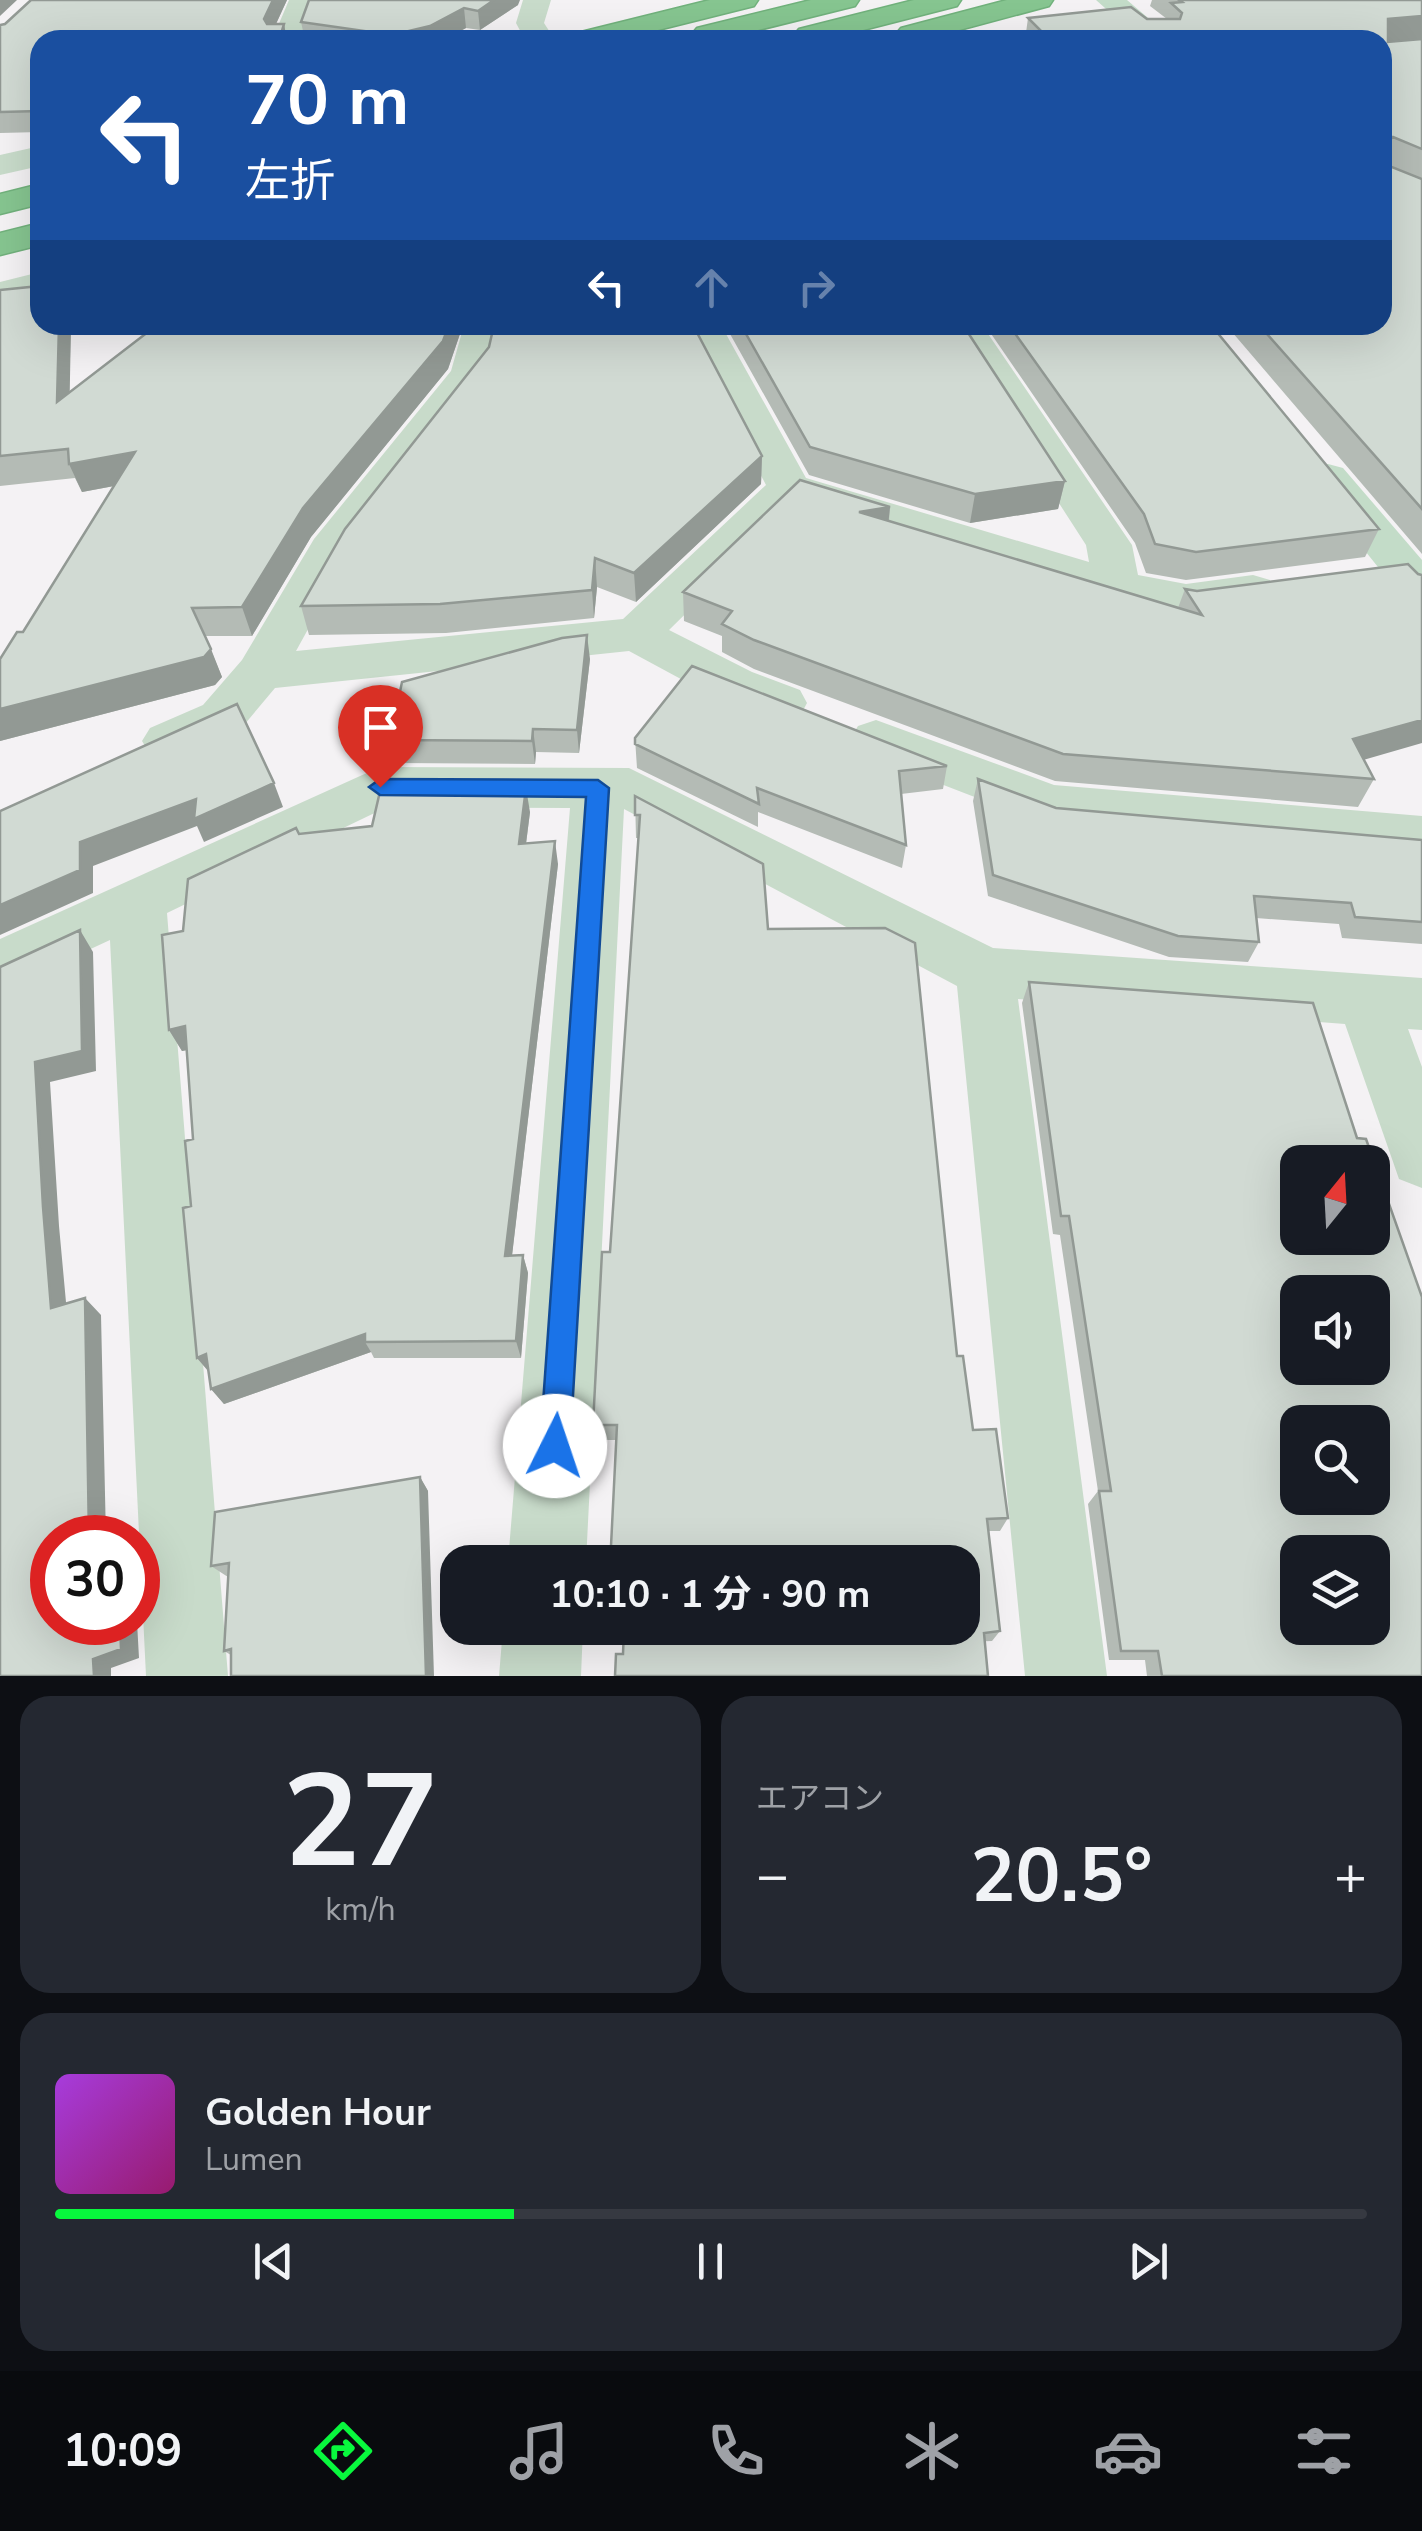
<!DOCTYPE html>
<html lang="ja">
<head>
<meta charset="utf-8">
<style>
  body { margin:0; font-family:"Nunito Sans","Noto Sans JP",sans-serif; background:#242831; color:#f1f3f6; height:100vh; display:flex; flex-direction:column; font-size:38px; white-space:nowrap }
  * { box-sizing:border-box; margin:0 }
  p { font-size:32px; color:#9ea1a6 }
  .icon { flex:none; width:55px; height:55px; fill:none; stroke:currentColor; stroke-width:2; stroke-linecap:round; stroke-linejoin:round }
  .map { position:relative; height:1676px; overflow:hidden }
  .panel { display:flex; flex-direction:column; gap:20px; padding:20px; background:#0d0f14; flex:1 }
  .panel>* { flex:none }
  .top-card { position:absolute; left:30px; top:30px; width:1362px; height:305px; border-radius:30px; box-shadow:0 10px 40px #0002; background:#1a4fa0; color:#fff; overflow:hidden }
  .needle { width:65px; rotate:18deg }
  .tools { position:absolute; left:1280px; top:1145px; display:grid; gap:20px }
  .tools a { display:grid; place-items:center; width:110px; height:110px; border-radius:20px; background:#171b24; box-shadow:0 10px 40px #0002; font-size:50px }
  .speed { position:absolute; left:30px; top:1515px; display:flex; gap:20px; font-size:50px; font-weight:700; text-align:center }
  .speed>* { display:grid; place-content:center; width:130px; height:130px; border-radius:50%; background:#171b24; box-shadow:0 10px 40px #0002; line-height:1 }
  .speed .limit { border:15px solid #d22; background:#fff; color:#111 }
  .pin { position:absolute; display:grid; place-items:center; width:85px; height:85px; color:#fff; margin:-102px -42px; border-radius:50% 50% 50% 0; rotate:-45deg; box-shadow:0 0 10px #0007 }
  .pin .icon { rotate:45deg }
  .me { position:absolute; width:110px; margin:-55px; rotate:4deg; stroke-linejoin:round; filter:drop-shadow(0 0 8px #0008) }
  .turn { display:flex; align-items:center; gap:35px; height:210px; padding:0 50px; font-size:45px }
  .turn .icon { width:130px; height:130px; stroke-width:2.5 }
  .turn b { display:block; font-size:70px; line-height:85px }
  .lanes { display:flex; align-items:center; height:95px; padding:0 50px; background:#0003; justify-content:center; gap:50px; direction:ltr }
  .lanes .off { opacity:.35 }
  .big { font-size:75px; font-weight:700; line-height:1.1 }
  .panel .tile { flex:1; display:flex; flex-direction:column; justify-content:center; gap:15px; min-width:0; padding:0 35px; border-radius:30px; background:#242831 }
  .panel .dial { align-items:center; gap:0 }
  .dial b { font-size:130px; line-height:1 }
  .song { display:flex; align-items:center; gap:30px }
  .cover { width:120px; height:120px; border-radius:15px; background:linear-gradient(135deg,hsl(280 70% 55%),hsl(320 70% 35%)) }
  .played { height:10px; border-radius:5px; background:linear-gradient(90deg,#08f83d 35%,#363941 35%) }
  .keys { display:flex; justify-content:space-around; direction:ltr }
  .heat { display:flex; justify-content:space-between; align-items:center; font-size:55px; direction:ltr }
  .panel .tiles { flex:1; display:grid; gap:20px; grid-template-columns:1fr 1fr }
  .tile:last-child { grid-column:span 2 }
  .trip { position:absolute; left:440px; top:1545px; width:540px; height:100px; border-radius:30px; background:#171b24; box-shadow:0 10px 40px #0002; font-weight:700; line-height:100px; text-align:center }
  .tab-bar { display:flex; height:160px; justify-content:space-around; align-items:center; background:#090b0e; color:#9ea1a6 }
  .tab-bar .icon { width:70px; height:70px }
  .tab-bar .active { color:#08f83d }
  .tab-bar b { font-size:45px; color:#f1f3f6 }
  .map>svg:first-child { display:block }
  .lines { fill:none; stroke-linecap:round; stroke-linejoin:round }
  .highway-casing { stroke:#71b17c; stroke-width:3 }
  .street { fill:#c8dbca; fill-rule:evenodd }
  .secondary { fill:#c3dcc8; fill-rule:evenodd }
  .highway { fill:#86c590; fill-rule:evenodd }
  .wall { fill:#b4bbb5 }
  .shaded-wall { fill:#929994 }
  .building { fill:#d1dad3; stroke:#929994; stroke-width:2.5; fill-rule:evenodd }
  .route { fill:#1a73e8; stroke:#114b97; stroke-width:2.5 }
</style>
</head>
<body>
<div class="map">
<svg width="1422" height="1676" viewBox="0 0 1422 1676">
  <rect width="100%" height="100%" fill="#f4f2f4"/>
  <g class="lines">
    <defs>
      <path id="highway" d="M 710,0 L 758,0 L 754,6 L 618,40 L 568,40 L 573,34 Z
        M 811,0 L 859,0 L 855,6 L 718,40 L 697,40 L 692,34 L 697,28 Z
        M 914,0 L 961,0 L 957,6 L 824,40 L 798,40 L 794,35 L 799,29 Z
        M 1007,0 L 1053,0 L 1049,6 L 922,40 L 901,40 L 896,34 L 901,28 Z
        M 40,184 L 40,204 L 0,214 L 0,194 Z
        M 40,223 L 40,245 L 0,255 L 0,233 Z"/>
    </defs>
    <use href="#highway" class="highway-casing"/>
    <path class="street" d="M 289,0 L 317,0 L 302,40 L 272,40 Z
      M 523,0 L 551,0 L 544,23 L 555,40 L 525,40 L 516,23 Z
      M 40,146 L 40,166 L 0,175 L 0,155 Z
      M 40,272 L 40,294 L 0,305 L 0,282 Z
      M 464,325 L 502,325 L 490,373 L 349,555 L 296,651 L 623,619 L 766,485 L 683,325 L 721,325 L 806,478 L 1089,562 L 1086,545 L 944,325 L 982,325 L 1132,545 L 1138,575 L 1186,584 L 1253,575 L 1270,580 L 1277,591 L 1270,602 L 1186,616 L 1117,602 L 797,504 L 669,630 L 752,672 L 800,690 L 807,703 L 800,716 L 782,721 L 764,716 L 716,698 L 629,651 L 275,688 L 239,731 L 168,760 L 150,754 L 142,741 L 150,728 L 203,705 L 242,660 L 314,539 L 451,371 Z
      M 876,720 L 1054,785 L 1422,816 L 1422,858 L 1050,826 L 858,752 L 850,739 L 858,726 Z
      M 380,767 L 629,768 L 993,948 L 1422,978 L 1422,1030 L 1408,1029 L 1422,1067 L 1422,1188 L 1399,1179 L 1345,1024 L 1018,999 L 1107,1676 L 1025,1676 L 957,986 L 624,809 L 586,1562 L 508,1562 L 570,808 L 387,807 L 167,913 L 228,1676 L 146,1676 L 110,940 L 0,991 L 0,939 Z
      M 503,1628 L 583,1628 L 581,1676 L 499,1676 Z"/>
    <path class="secondary" d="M 1096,0 L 1127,0 L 1174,40 L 1141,40 Z
      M 1328,464 L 1343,468 L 1422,560 L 1422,582 L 1406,586 L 1390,582 L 1313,486 L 1306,477 L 1313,468 Z"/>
    <use href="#highway" class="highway"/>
  </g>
  <path class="wall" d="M 287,0 L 276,24 L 284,24 L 287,40 L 40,40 L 40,132 L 0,133 L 0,25 Z
    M 309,0 L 518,5 L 480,30 L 466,28 L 443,40 L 305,40 L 301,22 Z
    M 1152,0 L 1422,0 L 1422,554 L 1226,325 L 1382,325 L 1382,40 L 1025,40 L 1028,18 L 1167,19 L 1150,6 Z
    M 0,290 L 40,325 L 71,325 L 69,392 L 157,325 L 463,325 L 448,369 L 311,537 L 252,636 L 205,636 L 222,677 L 215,685 L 0,741 L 0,659 L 23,632 L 114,486 L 82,492 L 75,478 L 0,486 Z
    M 725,325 L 963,325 L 1065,481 L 1058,509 L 970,523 L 809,475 Z
    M 985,325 L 1211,325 L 1379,529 L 1365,557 L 1186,580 L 1146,573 L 1135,543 Z
    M 489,347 L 762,456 L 761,484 L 636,602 L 597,587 L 594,618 L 446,633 L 309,635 L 301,606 Z
    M 890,507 L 889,521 L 1178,608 L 1185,589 L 1197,591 L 1418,574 L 1364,760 L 1374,779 L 1358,807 L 1055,781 L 754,669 L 722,652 L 722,636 L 684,621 L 683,592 Z
    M 590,659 L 579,753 L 536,752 L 535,764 L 396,763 L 390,740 Z
    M 635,738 L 947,766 L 943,789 L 901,794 L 906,845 L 902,868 L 758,812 L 758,827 L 637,768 Z
    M 978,779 L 1056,808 L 1422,840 L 1422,944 L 1342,938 L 1339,924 L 1256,918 L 1259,942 L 1248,962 L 1169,957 L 988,896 L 973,801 Z
    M 635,796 L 768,929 L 957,1356 L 973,1430 L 1008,1518 L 1000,1531 L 988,1531 L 1000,1631 L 992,1641 L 623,1654 L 628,1559 L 614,1558 L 611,1546 L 616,1440 L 596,1440 L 593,1425 L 610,1252 L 638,838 L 636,838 Z
    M 530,812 L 526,844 L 558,864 L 512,1255 L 523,1255 L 528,1273 L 521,1358 L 374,1358 L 371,1352 L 224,1404 L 211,1389 L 208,1371 L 197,1358 L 191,1206 L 193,1139 L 187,1050 L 182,1051 L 169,1030 L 183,931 L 299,834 Z
    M 1029,982 L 1422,1676 L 1147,1676 L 1145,1660 L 1109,1660 L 1088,1504 L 1098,1491 L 1060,1235 L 1053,1234 L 1022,1003 Z
    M 420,1477 L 428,1491 L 231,1655 L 224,1651 L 228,1577 L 211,1566 Z"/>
  <path class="shaded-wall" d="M 0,0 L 17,0 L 0,16 Z
    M 273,0 L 287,0 L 269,39 L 264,19 Z
    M 494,0 L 520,0 L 518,5 L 480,30 L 478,11 Z
    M 464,8 L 466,28 L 443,40 L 393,40 L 392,35 Z
    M 1422,16 L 1422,39 L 1382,43 L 1388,19 Z
    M 284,24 L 287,40 L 279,40 Z
    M 59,325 L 71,325 L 69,430 L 57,402 Z
    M 449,325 L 463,325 L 448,369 L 311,537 L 252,636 L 242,607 L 303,508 Z
    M 135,452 L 146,480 L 82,492 L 69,464 Z
    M 762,456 L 761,484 L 636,602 L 634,573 Z
    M 1065,481 L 1058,509 L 970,523 L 975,494 Z
    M 890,507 L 887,536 L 859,512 Z
    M 595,558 L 597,587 L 594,618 L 592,590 Z
    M 587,635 L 590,659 L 579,753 L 577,730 Z
    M 211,649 L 222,677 L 215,685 L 0,741 L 0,709 Z
    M 1422,720 L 1422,743 L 1339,767 L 1353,739 Z
    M 533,729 L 536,752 L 535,764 L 532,741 Z
    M 274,783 L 283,807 L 204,842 L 197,826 L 93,866 L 93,893 L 0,935 L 0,905 L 80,842 L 196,799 Z
    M 526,788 L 530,812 L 523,867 L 519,844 Z
    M 555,841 L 558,864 L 510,1273 L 505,1256 Z
    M 80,930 L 93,952 L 96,1071 L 50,1082 L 59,1226 L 68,1324 L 51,1308 L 43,1207 L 35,1062 Z
    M 185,1026 L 197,1048 L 182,1051 L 169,1030 Z
    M 523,1255 L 528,1273 L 521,1358 L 516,1341 Z
    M 85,1298 L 101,1315 L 106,1538 L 89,1538 Z
    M 365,1334 L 365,1342 L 371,1352 L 224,1404 L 211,1389 Z
    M 206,1354 L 211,1374 L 197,1358 Z
    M 420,1477 L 428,1491 L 434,1676 L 426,1676 Z
    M 120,1622 L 137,1622 L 139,1658 L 111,1668 L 111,1676 L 94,1676 L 93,1659 Z"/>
  <path class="building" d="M 31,0 L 273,0 L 264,19 L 267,24 L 284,24 L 279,40 L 40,40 L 40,111 L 0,112 L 0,25 L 5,24 Z
    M 309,0 L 494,0 L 478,11 L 464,8 L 430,26 L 392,35 L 301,22 Z
    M 1179,0 L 1422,0 L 1422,16 L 1388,19 L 1388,42 L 1422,39 L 1422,149 L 1393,137 L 1388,141 L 1389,166 L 1422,179 L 1422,509 L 1259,325 L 1382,325 L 1382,40 L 1050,40 L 1028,18 L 1131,7 L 1147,19 L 1180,19 L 1182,13 L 1171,3 L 1182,2 Z
    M 40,286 L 40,325 L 59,325 L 57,402 L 157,325 L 449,325 L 443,341 L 303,508 L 242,607 L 192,608 L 211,649 L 204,657 L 0,709 L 0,659 L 17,632 L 23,632 L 135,452 L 69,464 L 68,449 L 0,456 L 0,290 Z
    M 494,325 L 693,325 L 762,456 L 634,573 L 595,558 L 592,590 L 440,604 L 301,606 L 345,529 L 489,347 Z
    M 741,325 L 963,325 L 1065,481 L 975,494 L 810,447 Z
    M 1009,325 L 1211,325 L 1379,529 L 1196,552 L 1155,544 L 1144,514 Z
    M 800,480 L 890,507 L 859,512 L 1202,615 L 1185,589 L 1197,591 L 1408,564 L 1418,574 L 1422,575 L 1422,720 L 1353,739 L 1374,779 L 1063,754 L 754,640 L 722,624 L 732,611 L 683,592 Z
    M 587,635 L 577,730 L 533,729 L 532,741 L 390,740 L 402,682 L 562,638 Z
    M 692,666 L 947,766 L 899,771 L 906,845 L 757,788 L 759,804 L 635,744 L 635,738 Z
    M 237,704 L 274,783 L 194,819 L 196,799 L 80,842 L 80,870 L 0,905 L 0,811 Z
    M 978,779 L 1056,808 L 1422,840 L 1422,922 L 1355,917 L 1351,903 L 1254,896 L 1259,942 L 1178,936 L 993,875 Z
    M 381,787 L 526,788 L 519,844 L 555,841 L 505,1256 L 523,1255 L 516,1341 L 365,1342 L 365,1334 L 211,1389 L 206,1354 L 197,1358 L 183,1208 L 191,1206 L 185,1141 L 193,1139 L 185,1026 L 169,1030 L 162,935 L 183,931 L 188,879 L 296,828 L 299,834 L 372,826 Z
    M 635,796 L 763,864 L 768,929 L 885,928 L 915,943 L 957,1356 L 963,1356 L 973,1430 L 996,1429 L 1008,1518 L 987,1519 L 1000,1631 L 984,1633 L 988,1676 L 615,1676 L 616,1654 L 623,1654 L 624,1628 L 962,1628 L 962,1562 L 628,1562 L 629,1547 L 611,1546 L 617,1425 L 593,1425 L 602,1252 L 610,1252 L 640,815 L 635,815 Z
    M 80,930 L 82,1051 L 35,1062 L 43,1207 L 51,1308 L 85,1298 L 89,1538 L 52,1538 L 52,1622 L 120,1622 L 121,1649 L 93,1659 L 94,1676 L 0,1676 L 0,967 Z
    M 1029,982 L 1313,1003 L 1357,1138 L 1366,1139 L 1422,1297 L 1422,1676 L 1162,1676 L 1158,1651 L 1121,1651 L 1099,1491 L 1111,1491 L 1069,1216 L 1061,1216 ZM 1298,1162 L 1372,1162 L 1372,1238 L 1298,1238 ZM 1298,1292 L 1372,1292 L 1372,1368 L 1298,1368 ZM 1298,1422 L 1372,1422 L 1372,1498 L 1298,1498 ZM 1298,1552 L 1372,1552 L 1372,1628 L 1298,1628 Z
    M 420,1477 L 426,1676 L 231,1676 L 231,1649 L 224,1651 L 229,1563 L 211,1566 L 215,1512 Z"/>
  <path class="route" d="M 380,779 L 598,780 L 609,788 L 570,1446 L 566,1457 L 555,1462 L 544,1457 L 540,1446 L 586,797 L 380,795 L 369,787 Z"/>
</svg>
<div class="tools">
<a><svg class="needle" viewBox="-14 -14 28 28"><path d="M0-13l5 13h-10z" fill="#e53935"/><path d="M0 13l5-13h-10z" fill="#9ea1a6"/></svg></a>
<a><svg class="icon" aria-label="sound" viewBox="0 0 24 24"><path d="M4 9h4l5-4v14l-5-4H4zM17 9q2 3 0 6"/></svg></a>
<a><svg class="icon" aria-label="search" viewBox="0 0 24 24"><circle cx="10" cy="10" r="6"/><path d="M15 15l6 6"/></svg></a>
<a><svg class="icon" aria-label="layers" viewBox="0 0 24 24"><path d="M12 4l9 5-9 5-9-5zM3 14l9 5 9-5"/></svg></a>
</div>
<div class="speed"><div class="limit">30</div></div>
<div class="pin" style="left:380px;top:787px;background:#d93025"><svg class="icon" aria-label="arrive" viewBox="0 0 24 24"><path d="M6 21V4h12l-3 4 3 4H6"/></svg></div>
<svg class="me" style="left:555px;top:1446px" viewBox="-20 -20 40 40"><circle r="19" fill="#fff"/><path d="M0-13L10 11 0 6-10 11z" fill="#1a73e8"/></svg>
<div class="trip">10:10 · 1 分 · 90 m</div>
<div class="top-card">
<div class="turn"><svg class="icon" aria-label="left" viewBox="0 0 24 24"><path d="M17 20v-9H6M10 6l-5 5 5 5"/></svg><div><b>70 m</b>左折</div></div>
<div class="lanes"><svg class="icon" aria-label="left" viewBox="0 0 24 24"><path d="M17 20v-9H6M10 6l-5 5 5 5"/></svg><svg class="icon off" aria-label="ahead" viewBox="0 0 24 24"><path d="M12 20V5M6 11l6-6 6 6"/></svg><svg class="icon off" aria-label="right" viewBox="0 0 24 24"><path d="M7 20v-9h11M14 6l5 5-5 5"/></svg></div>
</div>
</div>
<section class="panel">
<div class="tiles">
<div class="tile dial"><b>27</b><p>km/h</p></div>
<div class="tile"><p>エアコン</p>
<div class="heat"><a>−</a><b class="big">20.5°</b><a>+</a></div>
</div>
<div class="tile">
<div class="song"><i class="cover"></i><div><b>Golden Hour</b><p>Lumen</p></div></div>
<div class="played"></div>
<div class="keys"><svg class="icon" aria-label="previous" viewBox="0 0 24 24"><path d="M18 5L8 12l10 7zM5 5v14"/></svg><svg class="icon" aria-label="pause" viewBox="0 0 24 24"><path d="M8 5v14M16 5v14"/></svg><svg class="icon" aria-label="next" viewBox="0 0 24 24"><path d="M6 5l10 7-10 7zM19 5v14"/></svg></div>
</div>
</div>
</section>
<nav class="tab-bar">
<b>10:09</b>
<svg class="icon active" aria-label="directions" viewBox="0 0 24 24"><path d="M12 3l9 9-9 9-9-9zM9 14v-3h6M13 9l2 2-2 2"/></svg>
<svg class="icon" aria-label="music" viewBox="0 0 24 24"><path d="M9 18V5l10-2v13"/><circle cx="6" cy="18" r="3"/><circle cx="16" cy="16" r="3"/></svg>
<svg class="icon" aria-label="phone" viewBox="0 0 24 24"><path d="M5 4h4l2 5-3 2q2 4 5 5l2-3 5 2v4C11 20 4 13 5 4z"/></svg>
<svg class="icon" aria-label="climate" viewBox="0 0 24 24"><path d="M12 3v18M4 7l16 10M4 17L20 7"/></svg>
<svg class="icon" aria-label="car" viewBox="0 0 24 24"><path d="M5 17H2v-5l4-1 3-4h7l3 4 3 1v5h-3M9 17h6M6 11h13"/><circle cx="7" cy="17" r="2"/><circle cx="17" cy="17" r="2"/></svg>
<svg class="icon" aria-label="filters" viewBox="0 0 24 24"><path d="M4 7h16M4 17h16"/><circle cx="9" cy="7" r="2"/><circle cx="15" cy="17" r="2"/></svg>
</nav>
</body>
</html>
